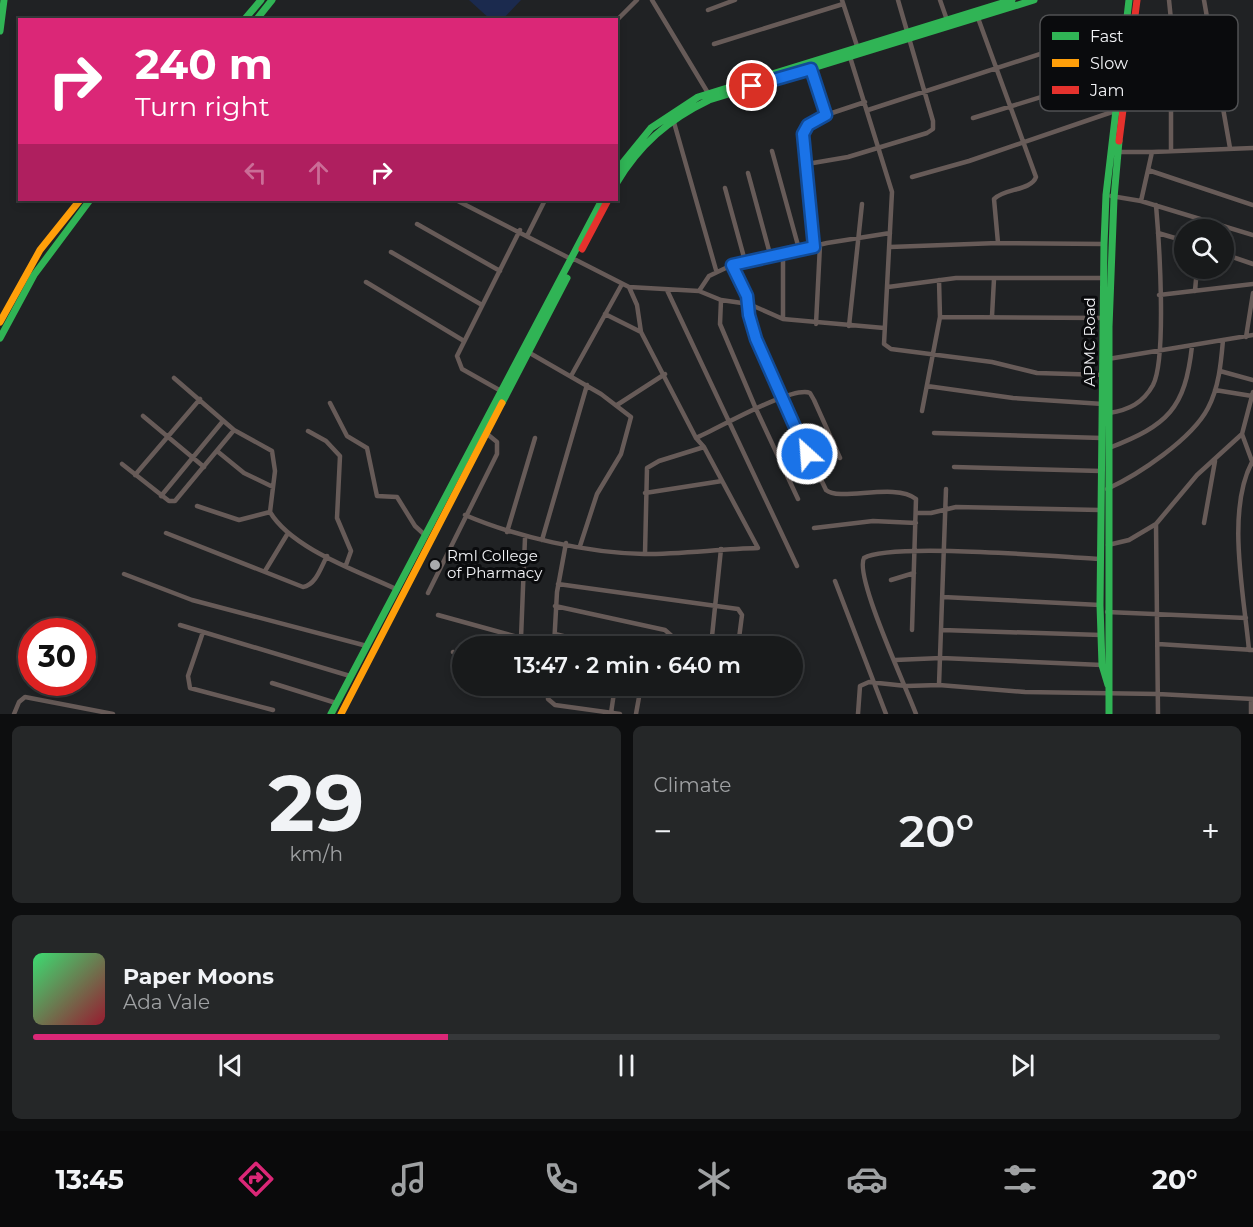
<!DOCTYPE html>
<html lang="en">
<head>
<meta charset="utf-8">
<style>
  body { margin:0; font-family:Montserrat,sans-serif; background:#252728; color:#f1f3f6; height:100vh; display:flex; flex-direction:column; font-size:22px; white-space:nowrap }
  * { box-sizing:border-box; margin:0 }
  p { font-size:20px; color:#9fa1a3 }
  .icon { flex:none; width:33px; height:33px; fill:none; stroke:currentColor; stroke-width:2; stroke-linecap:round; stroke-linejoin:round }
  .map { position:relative; height:714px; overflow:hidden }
  .side { display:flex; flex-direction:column; gap:12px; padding:12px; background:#0d0e0f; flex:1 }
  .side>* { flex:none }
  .top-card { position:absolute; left:18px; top:18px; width:600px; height:183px; border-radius:0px; box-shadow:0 3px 9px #0003,0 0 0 2px #36383a; background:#db2777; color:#fff; overflow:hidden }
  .tools { position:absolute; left:1174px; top:219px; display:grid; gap:12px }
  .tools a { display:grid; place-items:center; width:60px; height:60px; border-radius:50%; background:#181a1b; box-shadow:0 3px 9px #0003,0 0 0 2px #36383a; font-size:30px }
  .speed { position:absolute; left:18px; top:618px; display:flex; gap:12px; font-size:30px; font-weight:700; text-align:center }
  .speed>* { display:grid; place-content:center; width:78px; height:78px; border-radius:50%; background:#181a1b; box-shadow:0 3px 9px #0003,0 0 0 2px #36383a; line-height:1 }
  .speed .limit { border:9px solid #d22; background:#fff; color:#111 }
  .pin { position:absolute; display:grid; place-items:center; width:51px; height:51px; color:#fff; margin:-26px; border:3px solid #fff; border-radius:50%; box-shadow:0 2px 6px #0007 }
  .me { position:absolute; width:66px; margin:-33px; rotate:334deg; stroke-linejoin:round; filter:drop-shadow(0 0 4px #0008) }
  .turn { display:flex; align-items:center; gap:21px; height:126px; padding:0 18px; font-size:27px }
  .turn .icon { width:78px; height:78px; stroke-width:2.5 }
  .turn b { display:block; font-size:42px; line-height:51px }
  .lanes { display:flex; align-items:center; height:57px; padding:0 18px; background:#0003; justify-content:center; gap:30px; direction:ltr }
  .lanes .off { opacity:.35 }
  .big { font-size:45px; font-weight:600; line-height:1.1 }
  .side .widget { flex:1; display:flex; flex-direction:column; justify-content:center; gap:9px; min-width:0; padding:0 21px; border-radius:9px; background:#252728 }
  .side .dial { align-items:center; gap:0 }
  .dial b { font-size:78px; line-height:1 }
  .song { display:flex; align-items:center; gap:18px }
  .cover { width:72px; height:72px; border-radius:9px; background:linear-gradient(135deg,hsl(140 70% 55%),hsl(350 70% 35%)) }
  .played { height:6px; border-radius:3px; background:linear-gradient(90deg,#db2777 35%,#36383a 35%) }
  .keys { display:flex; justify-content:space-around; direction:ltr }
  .heat { display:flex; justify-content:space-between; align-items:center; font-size:33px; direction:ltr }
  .side .tiles { flex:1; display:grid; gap:12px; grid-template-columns:1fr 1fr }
  .widget:last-child { grid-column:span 2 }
  .trip { position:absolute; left:452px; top:636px; width:351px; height:60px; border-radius:30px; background:#181a1b; box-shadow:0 3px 9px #0003,0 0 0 2px #36383a; font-weight:600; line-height:60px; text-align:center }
  .tabs { display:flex; height:96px; justify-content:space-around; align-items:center; background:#0a0a0b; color:#9fa1a3 }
  .tabs .icon { width:42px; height:42px }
  .tabs .active { color:#db2777 }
  .tabs b { font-size:27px; color:#f1f3f6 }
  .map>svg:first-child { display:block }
  .pitch { fill:#1b2a4e }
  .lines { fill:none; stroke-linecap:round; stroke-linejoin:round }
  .street { stroke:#675b58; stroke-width:4.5 }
  .fast { stroke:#30b455; stroke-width:7 }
  .slow { stroke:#ff9f0a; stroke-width:7 }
  .jam { stroke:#e5322d; stroke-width:7 }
  .route-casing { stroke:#114b97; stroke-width:15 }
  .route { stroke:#1a73e8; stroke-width:10 }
  .poi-dot { fill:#a8aaac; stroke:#0a0b0d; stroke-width:2 }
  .labels { text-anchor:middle; stroke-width:6; stroke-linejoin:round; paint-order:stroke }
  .street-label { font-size:15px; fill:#f2f3f6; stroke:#0a0b0d }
  .poi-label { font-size:15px; fill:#f2f3f6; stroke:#0a0b0d; text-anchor:start }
  .key { fill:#0a0b0d; stroke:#505153; stroke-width:1.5 }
  .key-label { font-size:16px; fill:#f2f3f6 }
</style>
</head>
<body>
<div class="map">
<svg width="1253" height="714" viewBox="0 0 1253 714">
  <rect width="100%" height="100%" fill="#202224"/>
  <path class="pitch" d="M 469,0 L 521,0 L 503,19 L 491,20 Z"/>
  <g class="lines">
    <path class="street" d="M 652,0 L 708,93
      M 842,0 L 858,49
      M 940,0 L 947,20
      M 1169,0 L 1173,40
      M 1204,0 L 1230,148
      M 708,10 L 735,0
      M 978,18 L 1036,177 C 1031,191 1004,188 994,199 L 998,243
      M 616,21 L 637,0
      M 714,44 L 843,4
      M 850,57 L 892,192 L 884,344 L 891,349 L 992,362 L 1037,373 L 1104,375
      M 811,69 L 826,115
      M 868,110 L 1126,26
      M 973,118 L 1119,73
      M 673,119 L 716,270
      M 772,151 L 799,249
      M 1171,151 L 1171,89 L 1179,80
      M 1116,152 L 1152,152 L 1148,170 L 1253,205
      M 1152,152 L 1253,148
      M 807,164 L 848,157 L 927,133 L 933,129 L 933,121 L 898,0
      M 748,173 L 770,254
      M 912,177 L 969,161 L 1115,111
      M 725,188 L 745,261
      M 1111,196 L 1141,201 L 1253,235
      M 456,200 L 573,260
      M 1141,201 L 1148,170
      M 417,224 L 500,271
      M 1158,233 L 1185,241
      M 528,234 L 545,200
      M 814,247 L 804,142 L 805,129 L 826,115 L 865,102
      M 890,247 L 998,243 L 1104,244
      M 391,252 L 482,305
      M 783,252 L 783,319 L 884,328
      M 1224,254 L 1253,264
      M 576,260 L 629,287 L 699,291 L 721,300 L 720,324 L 756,409 L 798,499
      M 732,265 L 747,296 L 749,316 L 772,377 L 826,490 C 840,502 895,482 916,499 L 912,630
      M 366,282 L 464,341
      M 888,287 L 956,278 L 1103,278
      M 667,290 L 797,566
      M 699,291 L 709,276 L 732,265 L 827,243 L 890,233
      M 1195,291 L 1197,268
      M 1159,295 L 1253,284
      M 721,300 L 749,304 L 783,319
      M 605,314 L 641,332
      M 992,316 L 994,279
      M 940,317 L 1104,318
      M 816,324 L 820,245
      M 849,326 L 862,204
      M 1246,337 L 1253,293
      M 528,352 L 601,394 L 631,417 L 621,454 L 597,494 L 580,546
      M 1108,359 L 1253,335
      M 1220,371 L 1253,380
      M 571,376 L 622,284
      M 174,378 L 234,430 L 272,451 L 275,471 L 270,512 C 292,549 358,571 396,589
      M 927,386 L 1013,398 L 1103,404
      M 1215,390 L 1252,396
      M 501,391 L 462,369 L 457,356 L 520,230
      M 1253,392 L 1242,434 L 1253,464
      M 330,403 L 347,436 L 367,448 L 377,496 L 397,497 L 415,526 L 426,536
      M 617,405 L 665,374
      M 922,411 L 940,317 L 939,280
      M 1109,413 C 1129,410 1143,403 1153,385 C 1167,358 1159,239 1156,205
      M 143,416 L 204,467
      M 308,431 L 326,441 L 340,456 L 337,518 L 351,551 L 346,565
      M 934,433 L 1102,438
      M 696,438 C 717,429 793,385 810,393 L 814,400 L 840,458
      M 1109,448 C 1168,425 1185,409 1192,346
      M 217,451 L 244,473 L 273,487
      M 122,464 L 169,501 L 175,501 L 234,430
      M 954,467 L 1101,471
      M 135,475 L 200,399
      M 1107,489 C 1138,475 1192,439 1208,408 C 1219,387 1221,363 1223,340
      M 645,493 L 722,481
      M 161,496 L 223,421
      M 197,506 L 239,520 L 270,512
      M 916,513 L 931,513 L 956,507 L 1100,510
      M 465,515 C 516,537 588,553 644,554 C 682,554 720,549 758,548 L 704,447 L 696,438 L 641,332 L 637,305 L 629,287
      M 1204,523 L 1215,461
      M 1156,524 L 1158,714
      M 814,528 L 873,521 L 916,523
      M 507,532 L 535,438
      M 166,533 L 303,587 C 316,585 321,567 327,556
      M 542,540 L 587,385
      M 1108,545 L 1129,540 L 1156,524 L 1197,475 L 1242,434
      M 645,554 L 647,468 L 659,461 L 704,447
      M 265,571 L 288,533
      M 124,574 L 192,600 L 367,646
      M 891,580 L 914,573
      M 835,581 L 886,714
      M 558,584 L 738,609 L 742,615 L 738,646
      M 428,593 L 497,454 L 497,442 L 486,433
      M 943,597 L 1100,605
      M 555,606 L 665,630 L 674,638 L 675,646
      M 1107,612 L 1246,618
      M 438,615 L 550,646
      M 180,625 L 350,676
      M 942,630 L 1101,635
      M 203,632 L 188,676 L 190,688 L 273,710
      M 555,634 L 603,646
      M 521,638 L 525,538
      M 1158,644 L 1253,650
      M 554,646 L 557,592 L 566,543
      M 711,646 L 721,549
      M 1249,650 C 1244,595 1226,511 1252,462
      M 453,652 L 462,655
      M 895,660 L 941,658 L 1102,665
      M 272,683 L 336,703
      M 939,685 L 946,489
      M 548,686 L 548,699 L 555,705 L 620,714
      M 748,686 L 771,690
      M 1251,699 L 1251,714
      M 611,713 L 615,686
      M 14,714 L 19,702 L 25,697 L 113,714
      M 636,714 L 641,686
      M 858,714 L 860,686 L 869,682 L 906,686 L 939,685 L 1025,692 L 1158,694 L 1253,699
      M 916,714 C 907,689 854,576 864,558 C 890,542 1059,557 1100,559"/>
    <path class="fast" d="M 244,20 L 261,0
      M 256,20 L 272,0
      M 0,31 L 4,0
      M 616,171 L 651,128 L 698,97 L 1012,0
      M 616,184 C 639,145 669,119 709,100 L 1034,0
      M 0,338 L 34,275 L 90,200
      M 502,403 L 567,278
      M 1108,685 L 1102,665 L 1100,605 L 1104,244 L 1106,195 L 1129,0
      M 331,714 L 602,200
      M 1109,714 L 1109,327 L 1114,198 L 1119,141"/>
    <path class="slow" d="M 0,322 L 40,250 L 80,200
      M 341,714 L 502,403"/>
    <path class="jam" d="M 1119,141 L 1137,0
      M 582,249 L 608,200"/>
  </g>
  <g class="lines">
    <defs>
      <path id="route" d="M 752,86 L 811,69 L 826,115 L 808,125 L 803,134 L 814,247 L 732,265 L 747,296 L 749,315 L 756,339 L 807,454"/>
    </defs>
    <use href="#route" class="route-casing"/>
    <use href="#route" class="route"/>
  </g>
  <circle class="poi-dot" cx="435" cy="565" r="6"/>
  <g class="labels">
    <g class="street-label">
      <text transform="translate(1090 342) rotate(-90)" y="5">APMC Road</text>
    </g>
    <g class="poi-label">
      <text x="447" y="561">Rml College<tspan x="447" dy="17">of Pharmacy</tspan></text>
    </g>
  </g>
  <rect x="1040" y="15" width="198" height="96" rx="9" class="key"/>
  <rect x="1052" y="32" width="27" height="8" fill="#30b455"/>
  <rect x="1052" y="59" width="27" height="8" fill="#ff9f0a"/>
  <rect x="1052" y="86" width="27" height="8" fill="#e5322d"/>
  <g class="key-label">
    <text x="1090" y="42">Fast</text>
    <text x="1090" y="69">Slow</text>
    <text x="1090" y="96">Jam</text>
  </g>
</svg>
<div class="tools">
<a><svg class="icon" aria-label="search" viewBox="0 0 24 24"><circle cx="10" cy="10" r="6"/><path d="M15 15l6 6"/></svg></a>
</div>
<div class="speed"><div class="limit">30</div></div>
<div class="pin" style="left:752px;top:86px;background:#d93025"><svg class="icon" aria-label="arrive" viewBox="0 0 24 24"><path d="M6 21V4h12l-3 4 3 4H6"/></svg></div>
<svg class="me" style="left:807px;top:454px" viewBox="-20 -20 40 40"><circle r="17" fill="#1a73e8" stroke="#fff" stroke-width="3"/><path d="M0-11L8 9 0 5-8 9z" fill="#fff"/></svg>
<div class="trip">13:47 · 2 min · 640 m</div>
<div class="top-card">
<div class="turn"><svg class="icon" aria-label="right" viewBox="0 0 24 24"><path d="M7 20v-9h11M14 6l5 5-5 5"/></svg><div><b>240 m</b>Turn right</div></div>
<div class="lanes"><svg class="icon off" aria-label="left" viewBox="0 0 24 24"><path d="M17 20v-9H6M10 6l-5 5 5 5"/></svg><svg class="icon off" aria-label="ahead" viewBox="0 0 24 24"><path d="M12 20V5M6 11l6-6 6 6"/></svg><svg class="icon" aria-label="right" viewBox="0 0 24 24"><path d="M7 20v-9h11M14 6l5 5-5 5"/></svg></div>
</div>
</div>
<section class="side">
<div class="tiles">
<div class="widget dial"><b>29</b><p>km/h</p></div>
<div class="widget"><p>Climate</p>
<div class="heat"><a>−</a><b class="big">20°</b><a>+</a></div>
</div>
<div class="widget">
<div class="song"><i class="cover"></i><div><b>Paper Moons</b><p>Ada Vale</p></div></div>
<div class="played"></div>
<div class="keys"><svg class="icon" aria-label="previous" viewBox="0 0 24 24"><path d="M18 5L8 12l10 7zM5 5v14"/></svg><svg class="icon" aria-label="pause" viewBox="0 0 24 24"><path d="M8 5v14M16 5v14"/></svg><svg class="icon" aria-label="next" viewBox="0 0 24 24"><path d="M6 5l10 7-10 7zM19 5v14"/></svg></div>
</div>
</div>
</section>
<nav class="tabs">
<b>13:45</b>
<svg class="icon active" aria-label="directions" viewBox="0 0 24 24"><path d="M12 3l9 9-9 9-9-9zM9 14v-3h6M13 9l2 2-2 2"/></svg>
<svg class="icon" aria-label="music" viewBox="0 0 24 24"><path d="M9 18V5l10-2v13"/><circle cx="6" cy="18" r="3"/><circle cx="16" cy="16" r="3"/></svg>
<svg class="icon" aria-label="phone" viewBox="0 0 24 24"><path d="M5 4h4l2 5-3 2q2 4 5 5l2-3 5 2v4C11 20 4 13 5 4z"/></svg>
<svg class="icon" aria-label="climate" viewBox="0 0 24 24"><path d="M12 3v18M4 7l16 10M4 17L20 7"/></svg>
<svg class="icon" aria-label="car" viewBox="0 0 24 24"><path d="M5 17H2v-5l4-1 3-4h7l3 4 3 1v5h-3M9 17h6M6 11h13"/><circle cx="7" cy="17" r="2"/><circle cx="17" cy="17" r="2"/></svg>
<svg class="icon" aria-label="filters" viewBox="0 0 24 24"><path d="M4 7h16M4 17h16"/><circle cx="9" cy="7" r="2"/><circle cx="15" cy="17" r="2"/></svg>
<b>20°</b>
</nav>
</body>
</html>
